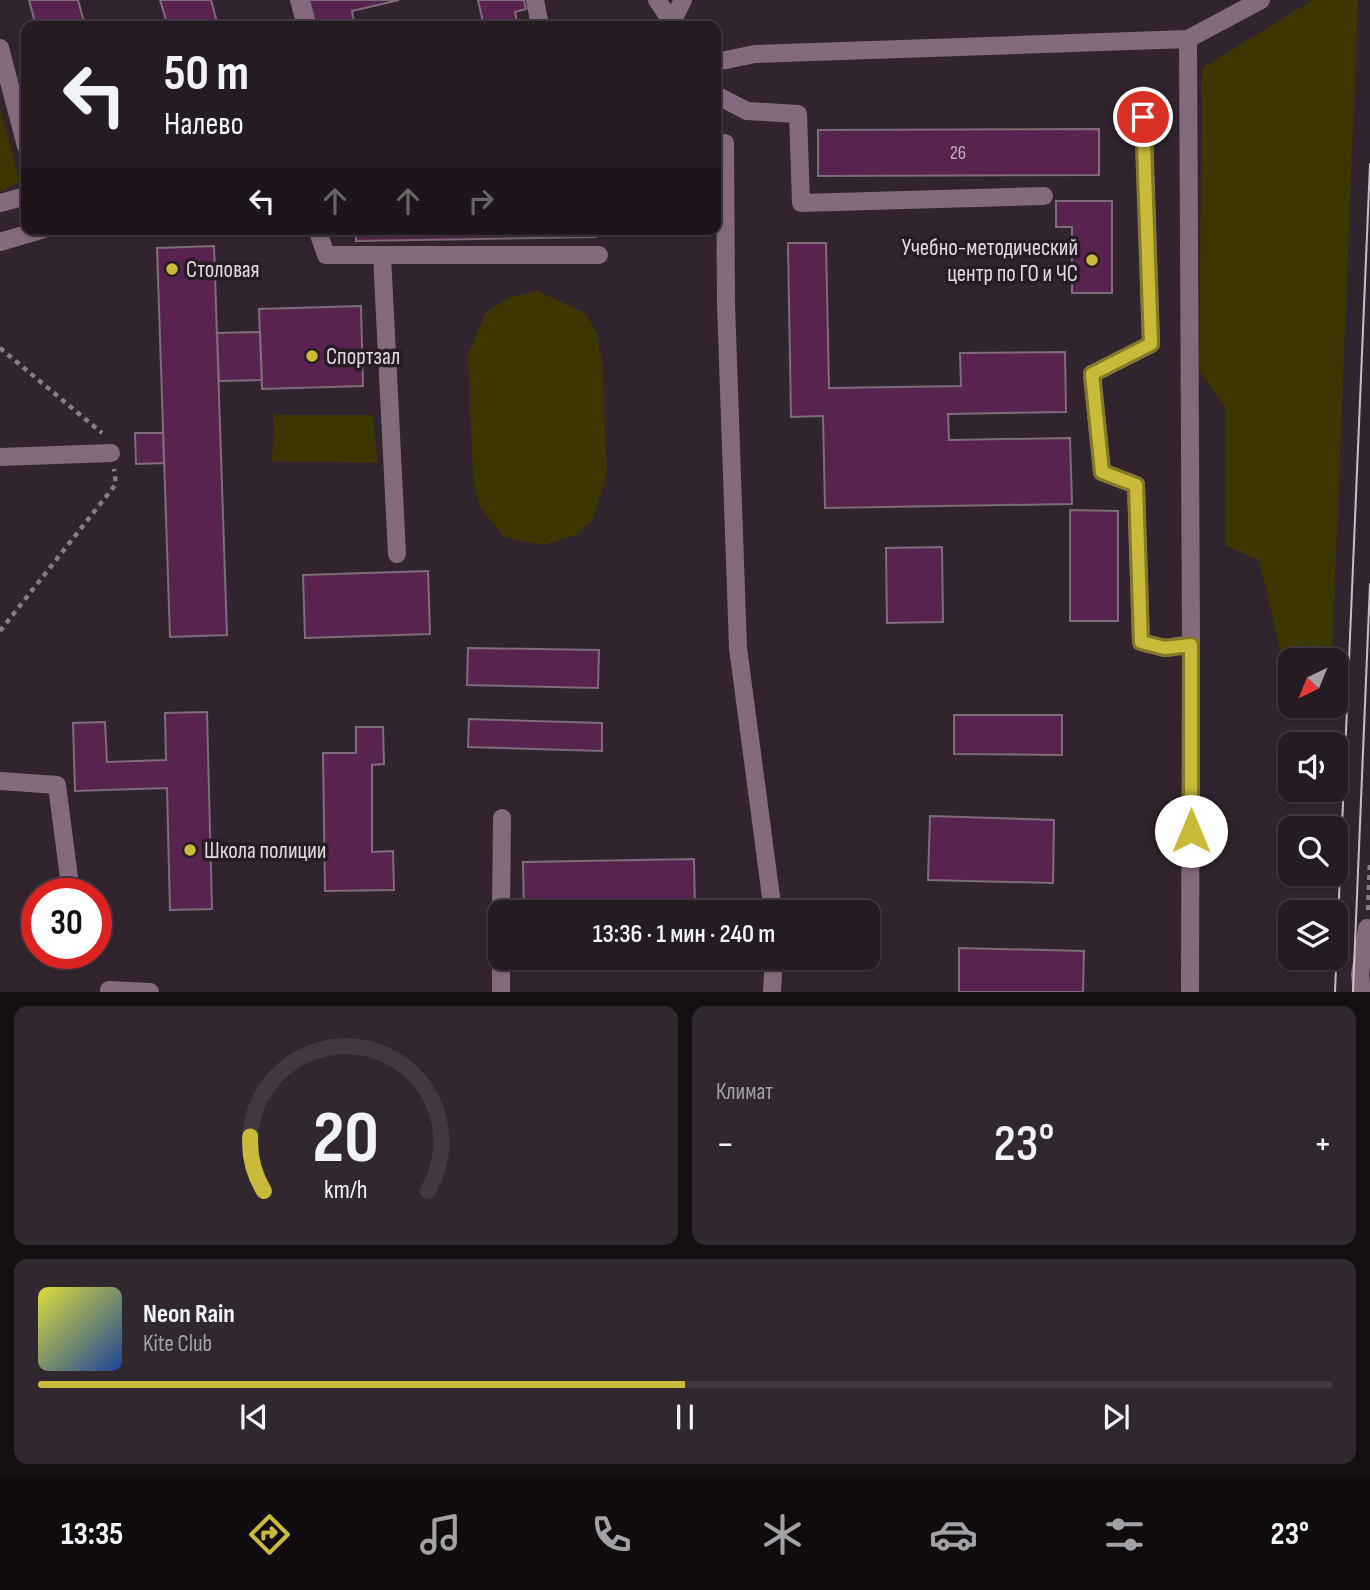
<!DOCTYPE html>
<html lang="ru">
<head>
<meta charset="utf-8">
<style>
  body { margin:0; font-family:"Sofia Sans Condensed",sans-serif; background:#31282f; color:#f1f3f6; height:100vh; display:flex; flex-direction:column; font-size:26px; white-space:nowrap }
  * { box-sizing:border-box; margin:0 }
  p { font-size:23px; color:#a3a1a5 }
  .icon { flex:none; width:38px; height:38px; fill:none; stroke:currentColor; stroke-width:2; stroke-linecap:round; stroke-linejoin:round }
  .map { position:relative; height:992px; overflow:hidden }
  .details { display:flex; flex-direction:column; gap:14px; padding:14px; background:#140f13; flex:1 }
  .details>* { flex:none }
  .top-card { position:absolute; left:21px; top:21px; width:700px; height:214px; border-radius:14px; box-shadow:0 2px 5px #0004,0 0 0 2px #423940; background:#251b22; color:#f1f3f6; overflow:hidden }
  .needle { width:46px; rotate:223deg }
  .buttons { position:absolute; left:1278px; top:648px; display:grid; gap:14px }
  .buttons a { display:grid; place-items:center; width:70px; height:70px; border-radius:14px; background:#251b22; box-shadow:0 2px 5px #0004,0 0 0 2px #423940; font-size:35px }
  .speed { position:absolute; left:21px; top:878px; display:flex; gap:14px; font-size:35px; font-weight:700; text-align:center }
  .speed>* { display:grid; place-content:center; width:91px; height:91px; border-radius:50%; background:#251b22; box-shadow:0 2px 5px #0004,0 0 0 2px #423940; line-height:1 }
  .speed .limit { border:10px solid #d22; background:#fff; color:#111 }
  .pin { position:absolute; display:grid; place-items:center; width:60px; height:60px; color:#fff; margin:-30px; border:4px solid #fff; border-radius:50%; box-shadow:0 2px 7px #0007 }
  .me { position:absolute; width:77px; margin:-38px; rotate:0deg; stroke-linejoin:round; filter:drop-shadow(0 0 5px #0008) }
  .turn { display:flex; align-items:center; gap:24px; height:147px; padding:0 28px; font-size:32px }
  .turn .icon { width:91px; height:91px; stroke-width:2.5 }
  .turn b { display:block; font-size:49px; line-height:60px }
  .lanes { display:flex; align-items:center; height:66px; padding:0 28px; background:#0003; justify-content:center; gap:35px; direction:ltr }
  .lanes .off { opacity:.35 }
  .big { font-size:52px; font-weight:600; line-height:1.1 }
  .details .tile { flex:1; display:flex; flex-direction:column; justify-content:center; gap:10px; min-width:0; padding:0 24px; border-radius:14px; background:#31282f }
  .details .dial { align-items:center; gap:0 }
  .dial svg { height:182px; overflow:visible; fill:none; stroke:#423940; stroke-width:7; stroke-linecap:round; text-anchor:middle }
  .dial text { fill:#f1f3f6; stroke:none }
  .song { display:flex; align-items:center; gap:21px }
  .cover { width:84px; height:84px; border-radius:10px; background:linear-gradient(135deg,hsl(60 70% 55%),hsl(220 70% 35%)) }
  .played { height:7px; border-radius:4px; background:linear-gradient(90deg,#c9ba3a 50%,#423940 50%) }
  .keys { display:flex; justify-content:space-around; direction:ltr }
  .heat { display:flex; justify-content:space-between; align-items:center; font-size:38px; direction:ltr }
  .details .tiles { flex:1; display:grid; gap:14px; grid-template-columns:1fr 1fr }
  .tile:last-child { grid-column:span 2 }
  .trip { position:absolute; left:488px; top:900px; width:392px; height:70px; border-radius:14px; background:#251b22; box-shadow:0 2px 5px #0004,0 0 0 2px #423940; font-weight:600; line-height:70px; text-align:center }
  .dock { display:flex; height:112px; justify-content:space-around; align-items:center; background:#0f0b0e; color:#a3a1a5 }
  .dock .icon { width:49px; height:49px }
  .dock .active { color:#c9ba3a }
  .dock b { font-size:32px; color:#f1f3f6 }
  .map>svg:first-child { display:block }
  .green { fill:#3c3600 }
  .building { fill:#58244f; stroke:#7d6d79; stroke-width:2 }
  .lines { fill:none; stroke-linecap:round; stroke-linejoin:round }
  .path { stroke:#877d85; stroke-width:4.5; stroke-dasharray:5 5; stroke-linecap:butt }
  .minor { stroke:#846a7e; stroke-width:18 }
  .tram { stroke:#c9c0c6; stroke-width:2 }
  .route-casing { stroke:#837926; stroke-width:18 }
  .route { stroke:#c9ba3a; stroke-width:12 }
  .poi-dot { fill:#c9ba3a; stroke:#271b24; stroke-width:2.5 }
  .labels { text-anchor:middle; stroke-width:7; stroke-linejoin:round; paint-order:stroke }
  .number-label { font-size:19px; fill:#c0acbc }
  .poi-label { font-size:23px; fill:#e2dae0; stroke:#271b24; text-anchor:start }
</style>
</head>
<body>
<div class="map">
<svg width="1370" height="992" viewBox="0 0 1370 992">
  <rect width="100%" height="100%" fill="#31242e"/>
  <path class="green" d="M 1313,0 L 1358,0 L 1332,658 L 1282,657 L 1259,561 L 1225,545 L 1225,407 L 1199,371 L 1202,68 Z
    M 0,108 L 20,181 L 0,192 Z
    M 538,291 L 585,313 L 597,333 L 602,361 L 607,475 L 593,519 L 576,535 L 543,545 L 504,537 L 480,507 L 473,480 L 468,355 L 486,312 L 510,297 Z
    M 274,415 L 373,415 L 378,463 L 272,461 Z"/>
  <path class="building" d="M 29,0 L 78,0 L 85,26 L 36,26 Z
    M 160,0 L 211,0 L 218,26 L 168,26 Z
    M 309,0 L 399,0 L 352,11 L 355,26 L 316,26 Z
    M 478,0 L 524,0 L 526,9 L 515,12 L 518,26 L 484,26 Z
    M 1099,129 L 1099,175 L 818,176 L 818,130 Z
    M 1056,201 L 1112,201 L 1112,293 L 1072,293 L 1072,227 L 1056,227 Z
    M 356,229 L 596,229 L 596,237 L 356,241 Z
    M 788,243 L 826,243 L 829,388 L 961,386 L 960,353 L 1065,352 L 1066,412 L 948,414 L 949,440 L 1070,438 L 1072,504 L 825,508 L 823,416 L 791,417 Z
    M 214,246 L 227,635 L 170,637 L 157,248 Z
    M 361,306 L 363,386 L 262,389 L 259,309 Z
    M 260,332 L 262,380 L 219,381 L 217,333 Z
    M 135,433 L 163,433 L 164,463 L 136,464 Z
    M 1070,510 L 1118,511 L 1118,621 L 1070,621 Z
    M 942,547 L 943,622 L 887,623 L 886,548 Z
    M 428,571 L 430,634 L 305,638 L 303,575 Z
    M 468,648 L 599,650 L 598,688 L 467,685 Z
    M 207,712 L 212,909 L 170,910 L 167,788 L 75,791 L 73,723 L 105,722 L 107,762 L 166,760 L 165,713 Z
    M 954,715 L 1062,715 L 1062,755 L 954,754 Z
    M 469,719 L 602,723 L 602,751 L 468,747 Z
    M 356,727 L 383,727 L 384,764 L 372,765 L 372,852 L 393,851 L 394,890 L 325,891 L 323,753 L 356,753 Z
    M 930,816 L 1054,820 L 1053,883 L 928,880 Z
    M 694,859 L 695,910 L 524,912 L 523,862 Z
    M 959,948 L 1084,951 L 1083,992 L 959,992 Z"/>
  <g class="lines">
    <path class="path" d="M 0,348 L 102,433
      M 0,631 L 116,484 L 114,469
      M 1368,910 L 1370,861"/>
    <path class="minor" d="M 299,0 L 306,26
      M 535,0 L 540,26
      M 657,0 L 672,22 L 673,26
      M 672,22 L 683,0
      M 1188,39 L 1191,644 L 1190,992
      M 0,48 L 26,146
      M 716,62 L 755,54 L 1188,39 L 1261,0
      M 716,95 L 747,111 L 798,114 L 801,203 L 1044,196
      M 1143,95 L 1151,344 L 1092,374 L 1102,472 L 1136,485 L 1141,642 L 1165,648 L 1191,644
      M 725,143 L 726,304 L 738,648 L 773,912
      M 0,203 L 26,196
      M 317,229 L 326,255 L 599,255
      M 0,242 L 44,229
      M 382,255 L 397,554
      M 0,457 L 111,453
      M 0,781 L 57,785 L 69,878
      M 501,912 L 502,818
      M 109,990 L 150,992
      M 501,992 L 501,957
      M 772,992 L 774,957
      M 1362,992 L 1360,975 L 1367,928 L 1370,929"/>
    <path class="tram" d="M 1335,992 L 1370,164
      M 1353,992 L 1370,584"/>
  </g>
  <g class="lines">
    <defs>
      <path id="route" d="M 1143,117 L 1151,344 L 1092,374 L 1102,472 L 1136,485 L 1141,642 L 1165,648 L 1191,645 L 1191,831"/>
    </defs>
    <use href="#route" class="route-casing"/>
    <use href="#route" class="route"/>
  </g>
  <g class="poi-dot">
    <circle cx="1092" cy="260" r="7"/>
    <circle cx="172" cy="269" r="7"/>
    <circle cx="312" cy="356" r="7"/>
    <circle cx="190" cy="850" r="7"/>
  </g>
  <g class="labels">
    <g class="number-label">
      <text x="958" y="159">26</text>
    </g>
    <g class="poi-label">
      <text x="1078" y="255" text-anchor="end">Учебно-методический<tspan x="1078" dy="26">центр по ГО и ЧС</tspan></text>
      <text x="186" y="277">Столовая</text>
      <text x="326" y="364">Спортзал</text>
      <text x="204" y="858">Школа полиции</text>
    </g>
  </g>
</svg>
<div class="buttons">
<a><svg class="needle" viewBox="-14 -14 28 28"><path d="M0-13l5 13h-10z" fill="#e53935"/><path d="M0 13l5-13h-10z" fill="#a3a1a5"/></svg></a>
<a><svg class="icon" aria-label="sound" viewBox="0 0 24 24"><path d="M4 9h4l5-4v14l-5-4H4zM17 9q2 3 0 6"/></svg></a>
<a><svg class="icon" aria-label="search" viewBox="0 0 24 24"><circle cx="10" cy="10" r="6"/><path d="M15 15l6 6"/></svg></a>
<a><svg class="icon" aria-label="layers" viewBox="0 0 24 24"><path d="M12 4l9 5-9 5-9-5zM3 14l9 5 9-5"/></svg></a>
</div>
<div class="speed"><div class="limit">30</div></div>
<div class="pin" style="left:1143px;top:117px;background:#d93025"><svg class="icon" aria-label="arrive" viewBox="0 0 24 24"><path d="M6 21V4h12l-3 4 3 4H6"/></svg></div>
<svg class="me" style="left:1191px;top:831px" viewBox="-20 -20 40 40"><circle r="19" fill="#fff"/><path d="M0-13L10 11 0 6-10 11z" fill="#c9ba3a"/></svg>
<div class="trip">13:36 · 1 мин · 240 m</div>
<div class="top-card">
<div class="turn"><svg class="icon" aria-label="left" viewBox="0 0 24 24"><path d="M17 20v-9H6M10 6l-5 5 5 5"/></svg><div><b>50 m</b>Налево</div></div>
<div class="lanes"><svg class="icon" aria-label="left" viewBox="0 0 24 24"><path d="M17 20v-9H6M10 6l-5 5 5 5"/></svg><svg class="icon off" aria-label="ahead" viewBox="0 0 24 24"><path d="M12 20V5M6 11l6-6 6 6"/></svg><svg class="icon off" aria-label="ahead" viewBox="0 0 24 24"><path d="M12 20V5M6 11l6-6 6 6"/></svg><svg class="icon off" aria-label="right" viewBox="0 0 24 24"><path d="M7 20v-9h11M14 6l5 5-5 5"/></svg></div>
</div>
</div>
<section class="details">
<div class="tiles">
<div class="tile dial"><svg viewBox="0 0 100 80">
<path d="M14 69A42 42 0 1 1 86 69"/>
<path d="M14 69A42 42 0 0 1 8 45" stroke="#c9ba3a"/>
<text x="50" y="56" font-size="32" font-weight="700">20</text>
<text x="50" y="72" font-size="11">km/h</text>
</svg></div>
<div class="tile"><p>Климат</p>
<div class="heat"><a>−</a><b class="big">23°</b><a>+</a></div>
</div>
<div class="tile">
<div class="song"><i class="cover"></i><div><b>Neon Rain</b><p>Kite Club</p></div></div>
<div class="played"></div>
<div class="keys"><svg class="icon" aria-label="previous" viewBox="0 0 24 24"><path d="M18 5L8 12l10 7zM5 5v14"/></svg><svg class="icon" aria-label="pause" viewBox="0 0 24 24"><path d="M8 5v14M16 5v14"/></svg><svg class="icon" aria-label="next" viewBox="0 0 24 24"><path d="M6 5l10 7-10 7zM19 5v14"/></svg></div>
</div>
</div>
</section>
<nav class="dock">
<b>13:35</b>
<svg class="icon active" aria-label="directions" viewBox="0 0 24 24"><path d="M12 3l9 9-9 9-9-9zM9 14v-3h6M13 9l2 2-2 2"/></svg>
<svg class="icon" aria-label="music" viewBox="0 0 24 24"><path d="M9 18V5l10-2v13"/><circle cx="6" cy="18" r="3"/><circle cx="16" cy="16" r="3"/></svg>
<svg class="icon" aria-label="phone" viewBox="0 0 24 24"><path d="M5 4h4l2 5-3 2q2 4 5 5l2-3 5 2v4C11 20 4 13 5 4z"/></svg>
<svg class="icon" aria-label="climate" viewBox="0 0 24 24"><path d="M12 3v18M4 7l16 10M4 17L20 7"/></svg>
<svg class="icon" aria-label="car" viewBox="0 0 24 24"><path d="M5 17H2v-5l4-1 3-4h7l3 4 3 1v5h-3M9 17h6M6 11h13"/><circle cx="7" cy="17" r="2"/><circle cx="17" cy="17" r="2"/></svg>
<svg class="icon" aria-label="filters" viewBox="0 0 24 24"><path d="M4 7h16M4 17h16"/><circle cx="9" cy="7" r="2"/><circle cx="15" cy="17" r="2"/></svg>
<b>23°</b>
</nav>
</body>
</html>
